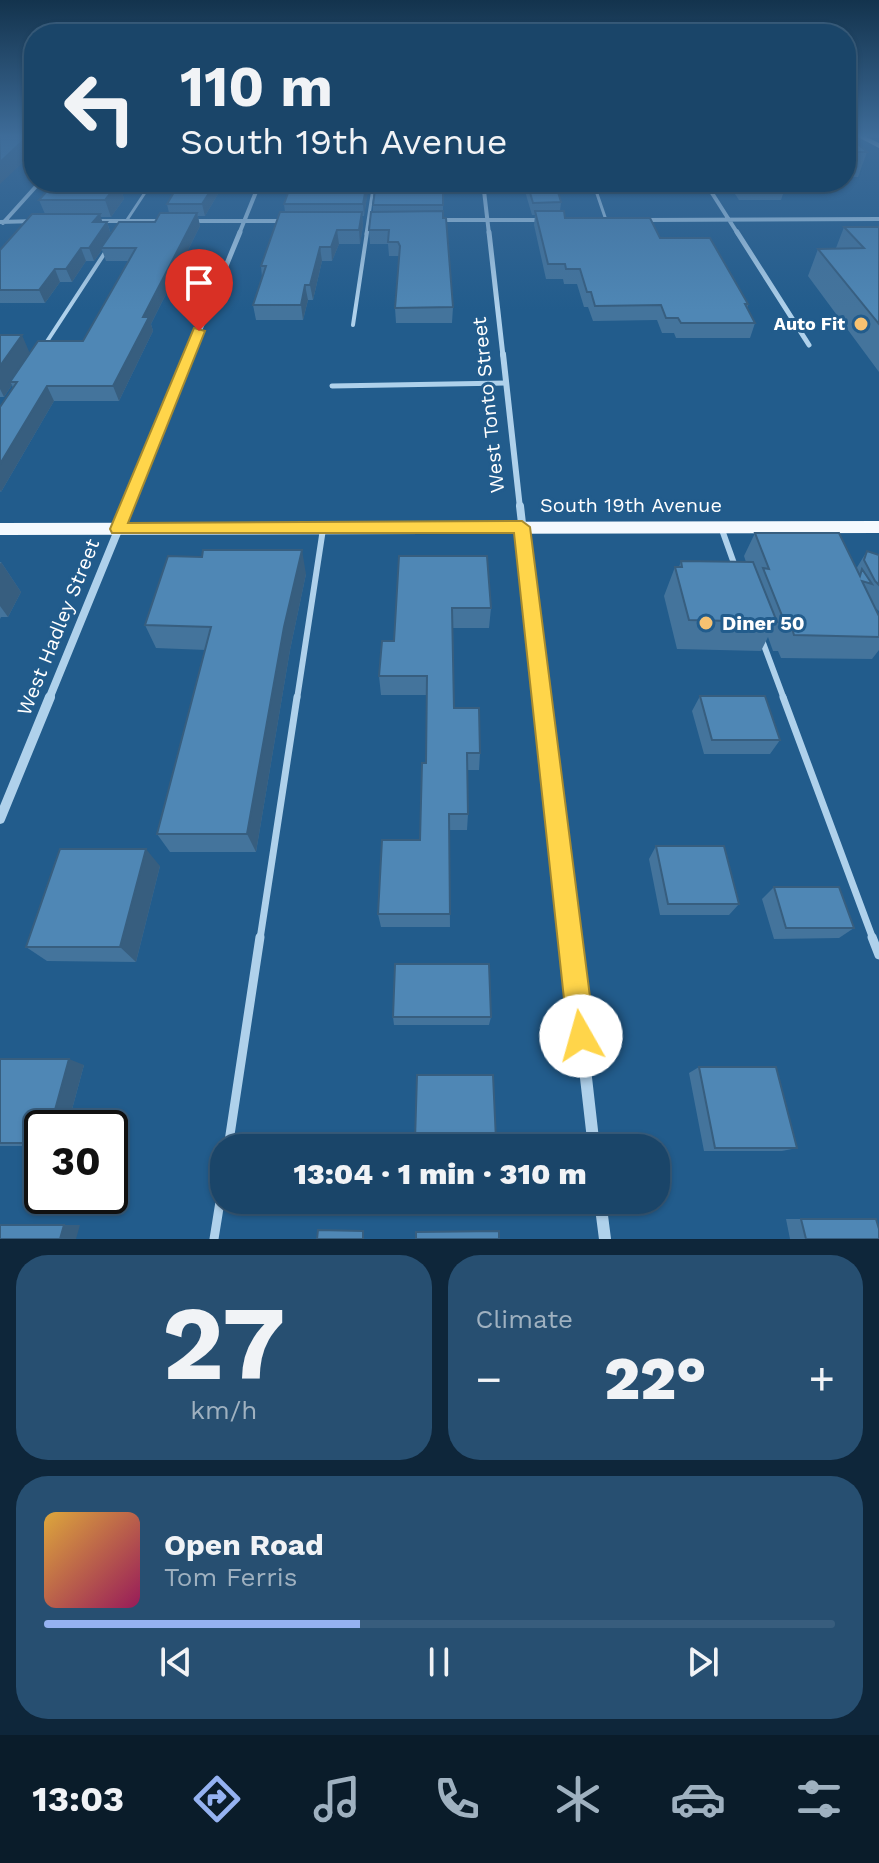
<!DOCTYPE html>
<html lang="en">
<head>
<meta charset="utf-8">
<style>
  body { margin:0; font-family:"Work Sans",sans-serif; background:#274f71; color:#f1f3f6; height:100vh; display:flex; flex-direction:column; font-size:30px; white-space:nowrap }
  * { box-sizing:border-box; margin:0 }
  p { font-size:26px; color:#9fb1c0 }
  .icon { flex:none; width:44px; height:44px; fill:none; stroke:currentColor; stroke-width:2; stroke-linecap:round; stroke-linejoin:round }
  .map { position:relative; height:1239px; overflow:hidden }
  .sheet { display:flex; flex-direction:column; gap:16px; padding:16px; background:#0e263a; flex:1 }
  .sheet>* { flex:none }
  .top-card { position:absolute; left:24px; top:24px; width:832px; height:168px; border-radius:32px; box-shadow:0 2px 6px #0004,0 0 0 2px #385d7d; background:#1a4569; color:#f1f3f6; overflow:hidden }
  .speed { position:absolute; left:24px; top:1110px; display:flex; gap:16px; font-size:40px; font-weight:700; text-align:center }
  .speed>* { display:grid; place-content:center; width:104px; height:104px; border-radius:50%; background:#1a4569; box-shadow:0 2px 6px #0004,0 0 0 2px #385d7d; line-height:1 }
  .speed .limit { border:4px solid #111; border-radius:12px; background:#fff; color:#111 }
  .pin { position:absolute; display:grid; place-items:center; width:68px; height:68px; color:#fff; margin:-82px -34px; border-radius:50% 50% 50% 0; rotate:-45deg; box-shadow:0 0 8px #0007 }
  .pin .icon { rotate:45deg }
  .me { position:absolute; width:88px; margin:-44px; rotate:353deg; stroke-linejoin:round; filter:drop-shadow(0 0 6px #0008) }
  .turn { display:flex; align-items:center; gap:28px; height:168px; padding:0 24px; font-size:36px }
  .turn .icon { width:104px; height:104px; stroke-width:2.5 }
  .turn b { display:block; font-size:56px; line-height:68px }
  .big { font-size:60px; font-weight:800; line-height:1.1 }
  .sheet .widget { flex:1; display:flex; flex-direction:column; justify-content:center; gap:12px; min-width:0; padding:0 28px; border-radius:32px; background:#274f71 }
  .sheet .dial { align-items:center; gap:0 }
  .dial b { font-size:104px; line-height:1 }
  .song { display:flex; align-items:center; gap:24px }
  .cover { width:96px; height:96px; border-radius:12px; background:linear-gradient(135deg,hsl(40 70% 55%),hsl(330 70% 35%)) }
  .played { height:8px; border-radius:4px; background:linear-gradient(90deg,#95b2f1 40%,#385d7d 40%) }
  .keys { display:flex; justify-content:space-around; direction:ltr }
  .heat { display:flex; justify-content:space-between; align-items:center; font-size:44px; direction:ltr }
  .sheet .tiles { flex:1; display:grid; gap:16px; grid-template-columns:1fr 1fr }
  .widget:last-child { grid-column:span 2 }
  .trip { position:absolute; left:210px; top:1134px; width:460px; height:80px; border-radius:32px; background:#1a4569; box-shadow:0 2px 6px #0004,0 0 0 2px #385d7d; font-weight:800; line-height:80px; text-align:center }
  .tab-bar { display:flex; height:128px; justify-content:space-around; align-items:center; background:#0a1c2a; color:#9fb1c0 }
  .tab-bar .icon { width:56px; height:56px }
  .tab-bar .active { color:#95b2f1 }
  .tab-bar b { font-size:36px; color:#f1f3f6 }
  .map>svg:first-child { display:block }
  .lines { fill:none; stroke-linecap:round; stroke-linejoin:round }
  .lane-far5 { stroke:#afd1eb; stroke-width:3 }
  .lane-far4 { stroke:#afd1eb; stroke-width:4 }
  .lane-far3 { stroke:#afd1eb; stroke-width:5 }
  .lane-far2 { stroke:#afd1eb; stroke-width:6 }
  .lane-far1 { stroke:#afd1eb; stroke-width:7 }
  .lane { stroke:#afd1eb; stroke-width:9 }
  .street-far5 { stroke:#afd1eb; stroke-width:4 }
  .street-far4 { stroke:#afd1eb; stroke-width:5 }
  .street-far3 { stroke:#afd1eb; stroke-width:6 }
  .street-far2 { stroke:#afd1eb; stroke-width:8 }
  .street-far1 { stroke:#afd1eb; stroke-width:10 }
  .street { stroke:#afd1eb; stroke-width:12 }
  .secondary { fill:#dbebf9; fill-rule:evenodd }
  .primary { fill:#f4f9fe; fill-rule:evenodd }
  .wall { fill:#44749c }
  .shaded-wall { fill:#375e7f }
  .building { fill:#4f87b5; stroke:#375e7f; stroke-width:2 }
  .route { fill:#ffd54a; stroke:#a68a30; stroke-width:2 }
  .poi-dot { fill:#f7c271; stroke:#225c8c; stroke-width:3 }
  .labels { text-anchor:middle; stroke-width:6; stroke-linejoin:round; paint-order:stroke }
  .far-poi-label { font-size:18px; font-weight:bold; fill:#fff; stroke:#225c8c; text-anchor:end }
  .street-label { font-size:20px; fill:#fff; stroke:#225c8c }
  .poi-label { font-size:20px; font-weight:bold; fill:#fff; stroke:#225c8c; text-anchor:start }
</style>
</head>
<body>
<div class="map">
<svg width="879" height="1239" viewBox="0 0 879 1239">
  <rect width="100%" height="100%" fill="#225c8c"/>
  <g class="lines">
    <path class="lane-far5" d="M 593,182 L 606,220
      M 123,226 L 152,182
      M 366,234 L 374,182"/>
    <path class="lane-far4" d="M 353,325 L 367,232
      M 44,346 L 108,248"/>
    <path class="lane-far3" d="M 332,386 L 506,383"/>
    <path class="lane-far2" d="M 721,527 L 736,569
      M 762,640 L 784,699
      M 297,699 L 323,529"/>
    <path class="lane-far1" d="M 783,697 L 873,939
      M 260,939 L 297,697"/>
    <path class="lane" d="M 872,937 L 879,955
      M 228,1148 L 260,937
      M 214,1239 L 224,1177"/>
    <path class="street-far5" d="M 483,182 L 489,234
      M 705,182 L 738,234
      M 437,220 L 543,220
      M 641,220 L 879,219
      M 93,221 L 163,221
      M 189,221 L 287,221
      M 0,222 L 35,221
      M 3,223 L 40,182
      M 239,234 L 260,182"/>
    <path class="street-far4" d="M 489,232 L 503,356
      M 737,232 L 809,345
      M 189,356 L 240,232"/>
    <path class="street-far3" d="M 503,354 L 520,508
      M 127,508 L 190,354"/>
    <path class="street-far2" d="M 520,506 L 542,699
      M 49,699 L 128,506"/>
    <path class="street-far1" d="M 542,697 L 570,939
      M 0,819 L 50,697"/>
    <path class="street" d="M 570,937 L 594,1148
      M 600,1200 L 605,1239"/>
    <path class="secondary" d="M 856,136 L 865,136 L 879,143 L 879,148 Z"/>
    <path class="primary" d="M 879,521 L 879,533 L 0,535 L 0,523 Z"/>
  </g>
  <path class="wall" d="M 846,136 L 867,152 L 858,177 L 846,177 Z
    M 225,182 L 205,216 L 198,216 L 200,226 L 151,324 L 153,331 L 119,401 L 54,401 L 1,492 L 0,491 L 0,407 L 13,388 L 12,385 L 4,397 L 0,397 L 0,335 L 30,353 L 83,341 L 128,261 L 106,261 L 102,250 L 94,261 L 86,261 L 72,282 L 60,282 L 45,303 L 0,303 L 0,250 L 45,214 L 39,200 L 120,186 L 124,199 L 111,217 L 100,217 L 102,222 L 107,222 L 111,234 L 155,222 L 169,213 L 167,204 Z
    M 292,182 L 369,182 L 364,216 L 362,216 L 363,226 L 360,244 L 339,244 L 332,261 L 322,261 L 313,300 L 308,300 L 303,320 L 256,320 L 253,305 L 262,277 L 261,266 L 285,212 L 284,204 Z
    M 443,182 L 443,218 L 453,307 L 452,323 L 396,323 L 395,308 L 399,256 L 389,256 L 388,244 L 370,244 L 369,230 L 373,212 L 373,205 Z
    M 520,182 L 555,182 L 561,202 L 560,211 L 565,218 L 660,238 L 748,304 L 747,309 L 755,323 L 750,338 L 676,338 L 674,333 L 662,333 L 657,320 L 593,321 L 588,307 L 584,307 L 577,284 L 564,284 L 563,279 L 546,279 L 534,225 L 535,215 L 532,215 L 524,188 L 521,188 Z
    M 628,182 L 674,182 L 673,187 L 668,187 L 667,192 L 632,192 Z
    M 727,182 L 787,182 L 781,200 L 739,200 Z
    M 844,227 L 879,227 L 879,372 L 808,276 L 818,249 L 836,248 Z
    M 755,533 L 856,569 L 867,551 L 879,555 L 879,611 L 874,607 L 879,616 L 879,650 L 872,659 L 781,658 L 778,651 L 773,651 L 768,637 L 761,651 L 677,649 L 664,596 L 675,567 L 679,567 L 681,561 L 746,562 L 744,556 Z
    M 399,556 L 491,608 L 489,628 L 453,628 L 454,708 L 480,753 L 479,770 L 467,770 L 468,814 L 467,830 L 449,830 L 450,927 L 381,927 L 378,914 L 420,840 L 426,763 L 427,695 L 381,695 L 379,676 L 394,641 Z
    M 0,562 L 1,562 L 21,592 L 8,617 L 1,617 L 0,619 Z
    M 306,574 L 290,650 L 256,852 L 170,852 L 157,834 L 206,650 L 156,648 L 145,625 Z
    M 700,696 L 780,740 L 770,754 L 704,754 L 692,711 Z
    M 656,846 L 739,904 L 729,915 L 660,915 L 649,859 Z
    M 160,866 L 136,962 L 47,961 L 26,947 Z
    M 774,887 L 854,928 L 839,938 L 774,939 L 762,899 Z
    M 393,1017 L 491,1017 L 489,1025 L 394,1025 Z
    M 0,1059 L 84,1065 L 67,1128 L 42,1128 L 42,1146 L 0,1146 Z
    M 699,1067 L 797,1148 L 782,1151 L 704,1151 L 689,1073 Z
    M 415,1140 L 496,1140 L 494,1144 L 416,1144 Z
    M 786,1219 L 801,1219 L 879,1239 L 790,1239 Z"/>
  <path class="shaded-wall" d="M 28,136 L 34,136 L 34,152 L 0,184 L 0,162 Z
    M 105,182 L 123,182 L 120,186 L 124,199 L 111,217 L 105,200 Z
    M 216,182 L 225,182 L 205,216 L 202,204 Z
    M 367,182 L 369,182 L 369,185 L 364,216 L 363,204 Z
    M 362,212 L 363,226 L 360,244 L 359,230 Z
    M 197,213 L 200,226 L 151,324 L 153,331 L 119,401 L 113,386 L 143,317 Z
    M 100,214 L 104,227 L 107,222 L 111,235 L 101,248 L 102,250 L 94,261 L 89,248 L 93,222 Z
    M 337,230 L 339,244 L 332,261 L 331,247 Z
    M 320,247 L 322,261 L 313,300 L 310,285 Z
    M 81,248 L 86,261 L 72,282 L 66,269 Z
    M 55,269 L 60,282 L 45,303 L 39,290 Z
    M 305,285 L 308,300 L 303,320 L 301,305 Z
    M 22,335 L 31,356 L 10,382 L 12,385 L 4,397 L 0,389 L 0,366 Z
    M 47,386 L 54,401 L 1,492 L 0,490 L 0,464 Z
    M 302,550 L 306,574 L 290,650 L 256,852 L 247,834 L 284,627 Z
    M 1,562 L 21,592 L 8,617 L 0,606 L 0,564 Z
    M 146,849 L 160,866 L 136,962 L 120,947 Z
    M 69,1059 L 84,1065 L 67,1128 L 50,1128 Z
    M 64,1225 L 80,1225 L 76,1239 L 60,1239 Z"/>
  <path class="building" d="M 0,136 L 28,136 L 0,162 Z
    M 846,136 L 849,136 L 867,152 L 846,152 Z
    M 55,182 L 119,182 L 105,200 L 39,200 Z
    M 180,182 L 216,182 L 202,204 L 167,204 Z
    M 292,182 L 367,182 L 363,204 L 284,204 Z
    M 376,182 L 443,182 L 443,205 L 373,205 Z
    M 527,182 L 555,182 L 561,202 L 533,203 Z
    M 443,211 L 443,218 L 446,218 L 453,307 L 395,308 L 400,246 L 398,242 L 388,242 L 389,230 L 369,230 L 371,212 Z
    M 535,211 L 564,211 L 565,218 L 650,218 L 660,238 L 710,238 L 748,304 L 745,304 L 755,323 L 681,323 L 678,318 L 666,318 L 661,305 L 595,306 L 591,292 L 587,292 L 580,269 L 566,269 L 565,264 L 548,264 Z
    M 280,212 L 362,212 L 359,230 L 337,230 L 331,247 L 320,247 L 310,285 L 305,285 L 301,305 L 253,305 L 266,266 L 261,266 Z
    M 160,213 L 197,213 L 143,317 L 149,317 L 113,386 L 47,386 L 0,464 L 0,407 L 17,382 L 10,382 L 38,341 L 83,341 L 136,248 L 101,248 L 119,222 L 155,222 Z
    M 32,214 L 100,214 L 93,222 L 107,222 L 89,248 L 81,248 L 66,269 L 55,269 L 39,290 L 0,290 L 0,250 Z
    M 844,227 L 879,227 L 879,324 L 818,249 L 864,248 Z
    M 0,335 L 22,335 L 0,366 Z
    M 755,533 L 839,533 L 860,576 L 862,569 L 872,584 L 862,581 L 879,616 L 879,637 L 794,635 L 792,628 L 787,628 L 763,568 L 769,569 Z
    M 203,550 L 302,550 L 284,627 L 247,834 L 157,834 L 211,627 L 145,625 L 168,556 L 202,557 Z
    M 867,551 L 879,555 L 879,585 L 875,581 L 864,560 Z
    M 399,556 L 487,556 L 491,608 L 452,608 L 454,708 L 479,708 L 480,753 L 467,753 L 468,814 L 449,814 L 450,914 L 378,914 L 382,840 L 420,840 L 422,763 L 426,763 L 427,676 L 379,676 L 382,641 L 394,641 Z
    M 681,561 L 753,562 L 777,622 L 689,620 L 675,567 L 682,567 Z
    M 700,696 L 765,696 L 780,740 L 712,740 Z
    M 656,846 L 724,846 L 739,904 L 668,904 Z
    M 60,849 L 146,849 L 120,947 L 26,947 Z
    M 774,887 L 839,887 L 854,928 L 786,928 Z
    M 395,964 L 489,964 L 491,1017 L 393,1017 Z
    M 0,1059 L 69,1059 L 50,1128 L 42,1128 L 42,1143 L 0,1143 Z
    M 699,1067 L 776,1067 L 797,1148 L 715,1148 Z
    M 417,1075 L 493,1075 L 496,1140 L 415,1140 Z
    M 801,1219 L 876,1219 L 879,1229 L 879,1239 L 806,1239 Z
    M 0,1225 L 64,1225 L 60,1239 L 0,1239 Z
    M 318,1230 L 363,1231 L 363,1239 L 317,1239 Z
    M 499,1231 L 499,1239 L 416,1239 L 416,1232 Z"/>
  <linearGradient id="sky" x2="0" y2="1"><stop stop-color="#13334d"/><stop offset="0.44" stop-color="#3e6c99"/><stop offset="1" stop-color="#3e6c99" stop-opacity="0"/></linearGradient>
  <rect width="879" height="310" fill="url(#sky)"/>
  <path class="route" d="M 194,328 L 205,331 L 128,523 L 522,521 L 530,527 L 595,1036 L 591,1045 L 581,1049 L 572,1045 L 568,1036 L 514,533 L 112,533 L 110,529 Z"/>
  <g class="poi-dot">
    <circle cx="861" cy="324" r="8"/>
    <circle cx="706" cy="623" r="8"/>
  </g>
  <g class="labels">
    <g class="far-poi-label">
      <text x="845" y="330">Auto Fit</text>
    </g>
    <g class="street-label">
      <text transform="translate(488 405) rotate(-96)" y="7">West Tonto Street</text>
      <text x="631" y="512">South 19th Avenue</text>
      <text transform="translate(58 627) rotate(-68)" y="7">West Hadley Street</text>
    </g>
    <g class="poi-label">
      <text x="722" y="630">Diner 50</text>
    </g>
  </g>
</svg>
<div class="speed"><div class="limit">30</div></div>
<div class="pin" style="left:199px;top:331px;background:#d93025"><svg class="icon" aria-label="arrive" viewBox="0 0 24 24"><path d="M6 21V4h12l-3 4 3 4H6"/></svg></div>
<svg class="me" style="left:581px;top:1036px" viewBox="-20 -20 40 40"><circle r="19" fill="#fff"/><path d="M0-13L10 11 0 6-10 11z" fill="#ffd54a"/></svg>
<div class="trip">13:04 · 1 min · 310 m</div>
<div class="top-card">
<div class="turn"><svg class="icon" aria-label="left" viewBox="0 0 24 24"><path d="M17 20v-9H6M10 6l-5 5 5 5"/></svg><div><b>110 m</b>South 19th Avenue</div></div>
</div>
</div>
<section class="sheet">
<div class="tiles">
<div class="widget dial"><b>27</b><p>km/h</p></div>
<div class="widget"><p>Climate</p>
<div class="heat"><a>−</a><b class="big">22°</b><a>+</a></div>
</div>
<div class="widget">
<div class="song"><i class="cover"></i><div><b>Open Road</b><p>Tom Ferris</p></div></div>
<div class="played"></div>
<div class="keys"><svg class="icon" aria-label="previous" viewBox="0 0 24 24"><path d="M18 5L8 12l10 7zM5 5v14"/></svg><svg class="icon" aria-label="pause" viewBox="0 0 24 24"><path d="M8 5v14M16 5v14"/></svg><svg class="icon" aria-label="next" viewBox="0 0 24 24"><path d="M6 5l10 7-10 7zM19 5v14"/></svg></div>
</div>
</div>
</section>
<nav class="tab-bar">
<b>13:03</b>
<svg class="icon active" aria-label="directions" viewBox="0 0 24 24"><path d="M12 3l9 9-9 9-9-9zM9 14v-3h6M13 9l2 2-2 2"/></svg>
<svg class="icon" aria-label="music" viewBox="0 0 24 24"><path d="M9 18V5l10-2v13"/><circle cx="6" cy="18" r="3"/><circle cx="16" cy="16" r="3"/></svg>
<svg class="icon" aria-label="phone" viewBox="0 0 24 24"><path d="M5 4h4l2 5-3 2q2 4 5 5l2-3 5 2v4C11 20 4 13 5 4z"/></svg>
<svg class="icon" aria-label="climate" viewBox="0 0 24 24"><path d="M12 3v18M4 7l16 10M4 17L20 7"/></svg>
<svg class="icon" aria-label="car" viewBox="0 0 24 24"><path d="M5 17H2v-5l4-1 3-4h7l3 4 3 1v5h-3M9 17h6M6 11h13"/><circle cx="7" cy="17" r="2"/><circle cx="17" cy="17" r="2"/></svg>
<svg class="icon" aria-label="filters" viewBox="0 0 24 24"><path d="M4 7h16M4 17h16"/><circle cx="9" cy="7" r="2"/><circle cx="15" cy="17" r="2"/></svg>
</nav>
</body>
</html>
